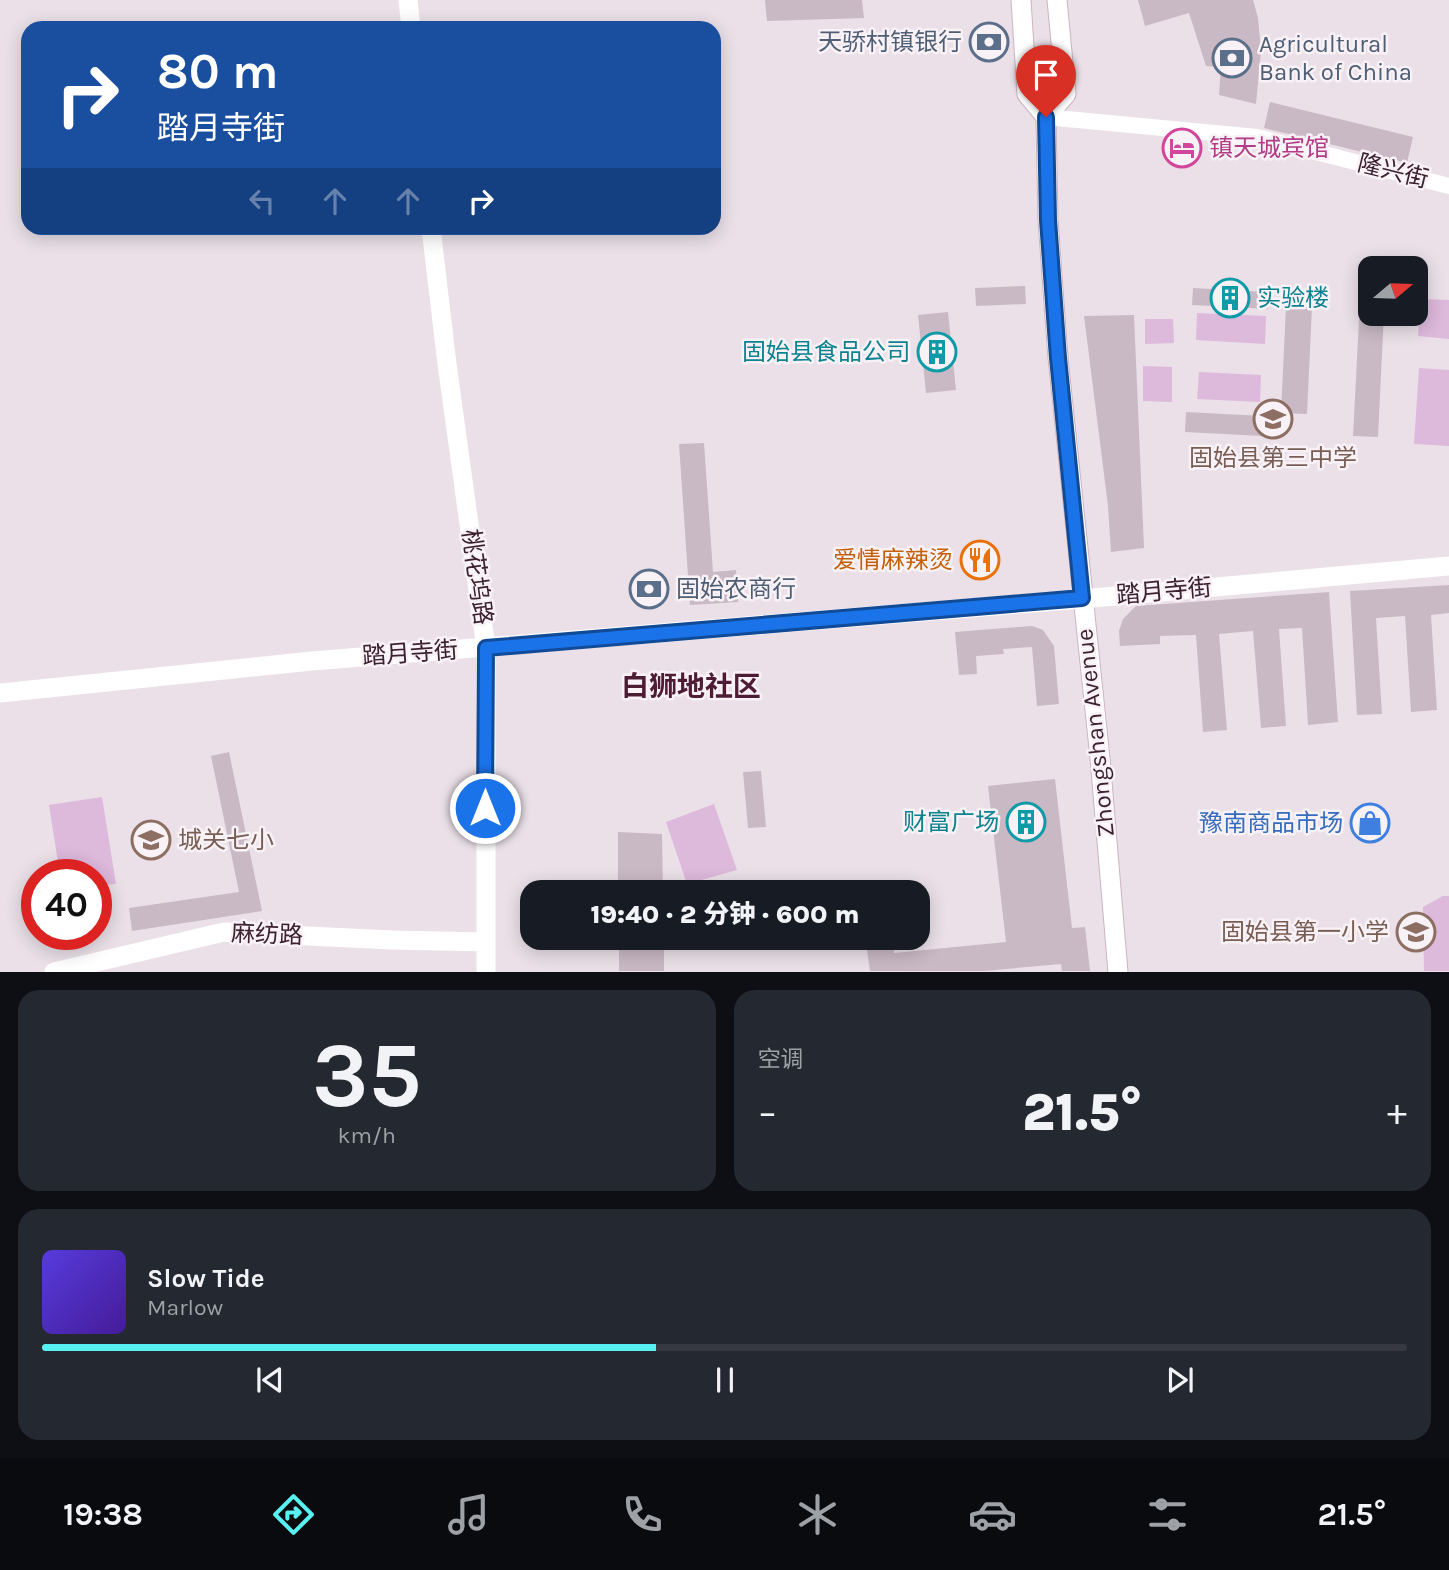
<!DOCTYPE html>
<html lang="zh">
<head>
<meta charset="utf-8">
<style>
  body { margin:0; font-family:Karla,"Noto Sans SC",sans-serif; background:#242831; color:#f1f3f6; height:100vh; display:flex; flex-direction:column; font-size:26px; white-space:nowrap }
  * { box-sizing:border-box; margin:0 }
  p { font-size:23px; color:#9ea1a6 }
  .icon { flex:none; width:38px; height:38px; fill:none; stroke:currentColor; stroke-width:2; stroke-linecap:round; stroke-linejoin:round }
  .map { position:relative; height:972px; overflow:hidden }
  .sheet { display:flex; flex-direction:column; gap:18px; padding:18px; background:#0d0f14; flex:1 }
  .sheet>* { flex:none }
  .banner { position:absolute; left:21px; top:21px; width:700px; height:214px; border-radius:21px; box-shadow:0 4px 18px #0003; background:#1a4fa0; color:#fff; overflow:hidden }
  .needle { width:46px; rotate:71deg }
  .fabs { position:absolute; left:1358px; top:256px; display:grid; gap:14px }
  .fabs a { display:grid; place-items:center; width:70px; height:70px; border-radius:14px; background:#171b24; box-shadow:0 4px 18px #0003; font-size:35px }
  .speed { position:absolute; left:21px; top:859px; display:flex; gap:14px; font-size:35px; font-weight:700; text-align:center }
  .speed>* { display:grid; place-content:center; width:91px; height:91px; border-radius:50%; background:#171b24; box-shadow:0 4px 18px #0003; line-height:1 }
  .speed .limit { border:10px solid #d22; background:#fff; color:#111 }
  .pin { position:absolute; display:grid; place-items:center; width:60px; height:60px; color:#fff; margin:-72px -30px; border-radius:50% 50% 50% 0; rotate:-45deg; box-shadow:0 0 7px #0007 }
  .pin .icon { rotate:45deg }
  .me { position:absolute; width:77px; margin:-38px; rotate:0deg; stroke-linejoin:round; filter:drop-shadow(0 0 5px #0008) }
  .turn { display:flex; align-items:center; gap:24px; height:147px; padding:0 21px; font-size:32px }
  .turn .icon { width:91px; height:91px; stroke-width:2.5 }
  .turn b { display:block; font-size:49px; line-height:60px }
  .lanes { display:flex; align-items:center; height:66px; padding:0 21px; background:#0003; justify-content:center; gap:35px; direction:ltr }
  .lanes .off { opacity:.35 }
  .big { font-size:52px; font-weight:800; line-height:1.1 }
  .sheet .widget { flex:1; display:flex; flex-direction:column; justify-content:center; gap:10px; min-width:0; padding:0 24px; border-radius:21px; background:#242831 }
  .sheet .dial { align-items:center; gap:0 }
  .dial b { font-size:91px; line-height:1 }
  .song { display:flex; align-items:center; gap:21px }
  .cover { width:84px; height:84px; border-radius:10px; background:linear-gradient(135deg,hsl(250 70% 55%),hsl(260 70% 35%)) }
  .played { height:7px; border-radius:4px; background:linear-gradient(90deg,#58f1f2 45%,#363941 45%) }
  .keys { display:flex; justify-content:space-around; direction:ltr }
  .heat { display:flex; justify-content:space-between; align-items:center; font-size:38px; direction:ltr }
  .sheet .tiles { flex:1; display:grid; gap:18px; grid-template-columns:1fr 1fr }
  .widget:last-child { grid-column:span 2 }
  .trip { position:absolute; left:520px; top:880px; width:410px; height:70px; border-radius:21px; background:#171b24; box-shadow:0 4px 18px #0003; font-weight:800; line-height:70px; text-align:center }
  .dock { display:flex; height:112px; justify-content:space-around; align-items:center; background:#090b0e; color:#9ea1a6 }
  .dock .icon { width:49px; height:49px }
  .dock .current { color:#58f1f2 }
  .dock b { font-size:32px; color:#f1f3f6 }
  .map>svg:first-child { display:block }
  .green { fill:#ddb9dc }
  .building { fill:#c9b9c4 }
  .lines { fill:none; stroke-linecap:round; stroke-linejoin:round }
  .secondary-casing { stroke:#cbb4c2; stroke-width:21 }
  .minor { stroke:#fff; stroke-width:16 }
  .tertiary { stroke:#fff; stroke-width:19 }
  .secondary { stroke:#fff; stroke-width:19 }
  .route-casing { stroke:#114b97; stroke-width:18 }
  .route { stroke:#1a73e8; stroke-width:12 }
  .labels { text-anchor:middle; stroke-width:5; stroke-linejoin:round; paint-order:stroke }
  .service-label { font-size:24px; fill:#4e5e75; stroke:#f8f1f6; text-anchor:start }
  .hotel-label { font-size:24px; fill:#b23c85; stroke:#f8f1f6; text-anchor:start }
  .street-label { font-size:24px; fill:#3c212f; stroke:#f8f1f6 }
  .culture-label { font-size:24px; fill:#0d838f; stroke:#f8f1f6; text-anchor:end }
  .education-label { font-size:24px; fill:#785e54; stroke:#f8f1f6 }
  .food-label { font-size:24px; fill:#c56008; stroke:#f8f1f6; text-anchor:end }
  .shop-label { font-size:24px; fill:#366cbe; stroke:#f8f1f6; text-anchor:end }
  .quarter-label { font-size:28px; font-weight:bold; fill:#4e1d35; stroke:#f8f1f6 }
</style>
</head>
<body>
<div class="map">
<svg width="1449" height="972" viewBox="0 0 1449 972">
  <rect width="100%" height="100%" fill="#ebe0e8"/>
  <path class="green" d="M 1420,299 L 1449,300 L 1449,339 L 1418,336 Z
    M 1197,313 L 1266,316 L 1265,344 L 1196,340 Z
    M 1145,319 L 1173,319 L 1174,343 L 1145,344 Z
    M 1143,366 L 1172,367 L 1172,402 L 1143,401 Z
    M 1419,368 L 1449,370 L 1449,446 L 1414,444 Z
    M 1199,372 L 1261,375 L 1260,402 L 1197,399 Z
    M 102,797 L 116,884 L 96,886 L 96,875 L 60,875 L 49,805 Z
    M 714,804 L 737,870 L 687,884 L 666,822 Z
    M 1443,896 L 1449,896 L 1449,971 L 1424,971 L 1423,907 Z"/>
  <path class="building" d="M 765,0 L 862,0 L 864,18 L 767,21 Z
    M 1138,0 L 1253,0 L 1258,18 L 1261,51 L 1256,104 L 1219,95 L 1221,67 L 1206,66 L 1189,13 L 1145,26 Z
    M 1270,102 L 1413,137 L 1407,163 L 1264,128 Z
    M 1361,281 L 1370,281 L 1370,313 L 1384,313 L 1378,437 L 1353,436 Z
    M 1025,286 L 1026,304 L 976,306 L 975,288 Z
    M 1193,288 L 1268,292 L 1268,309 L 1192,305 Z
    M 1286,306 L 1312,307 L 1307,414 L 1281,413 Z
    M 948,312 L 956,390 L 926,393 L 918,315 Z
    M 1134,315 L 1144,548 L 1111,552 L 1108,506 L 1084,316 Z
    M 1186,412 L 1263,416 L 1262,436 L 1185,432 Z
    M 704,443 L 713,572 L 736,570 L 738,602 L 690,605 L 679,444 Z
    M 1449,585 L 1449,613 L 1431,615 L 1437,710 L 1411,712 L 1405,616 L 1376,618 L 1382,714 L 1357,715 L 1350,591 Z
    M 1329,592 L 1338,722 L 1308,725 L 1302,628 L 1279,629 L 1286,726 L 1261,728 L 1253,631 L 1219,634 L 1227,730 L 1203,732 L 1196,635 L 1160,636 L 1160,644 L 1120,646 L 1119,631 L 1123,619 L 1136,606 Z
    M 1032,626 L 1043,630 L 1054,646 L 1059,704 L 1037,706 L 1032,647 L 1003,649 L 1004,654 L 976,656 L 977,674 L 959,675 L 955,632 Z
    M 229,752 L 262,911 L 132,931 L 129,908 L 239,892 L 211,756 Z
    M 761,771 L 766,827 L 748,828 L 743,772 Z
    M 1055,779 L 1072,928 L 1085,927 L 1090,971 L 1062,971 L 1061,964 L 984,971 L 870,971 L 867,950 L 894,947 L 894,953 L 1006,942 L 988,786 Z
    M 618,832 L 662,834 L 663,892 L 618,892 Z
    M 619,938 L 664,938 L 664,971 L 619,971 Z"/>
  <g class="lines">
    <defs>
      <path id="secondary" d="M 1021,0 L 1027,94 L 1046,117 L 1048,220 L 1058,358 L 1100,758 L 1118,972
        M 1046,117 L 1066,94 L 1057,0"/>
    </defs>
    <use href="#secondary" class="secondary-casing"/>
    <path class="minor" d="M 1046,117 L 1257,137 L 1449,186"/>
    <path class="tertiary" d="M 408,0 L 411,28
      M 431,228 L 447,364 L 486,648 L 486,972
      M 0,693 L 312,661 L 1082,599 L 1449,566
      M 54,972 L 224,932 L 393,940 L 485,942"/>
    <use href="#secondary" class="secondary"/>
  </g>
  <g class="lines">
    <defs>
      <path id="route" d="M 485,808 L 486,648 L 1082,598 L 1058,358 L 1048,220 L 1046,117"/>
    </defs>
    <use href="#route" class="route-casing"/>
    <use href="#route" class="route"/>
  </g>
  <defs>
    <symbol id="bank-ring" viewBox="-11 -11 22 22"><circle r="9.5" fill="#f8f1f6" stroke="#5c6f8a" stroke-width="1.5"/><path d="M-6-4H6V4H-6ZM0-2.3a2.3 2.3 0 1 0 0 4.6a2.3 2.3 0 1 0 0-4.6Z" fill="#5c6f8a"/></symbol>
    <symbol id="hotel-ring" viewBox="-11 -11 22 22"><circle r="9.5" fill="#f8f1f6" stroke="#d1479c" stroke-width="1.5"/><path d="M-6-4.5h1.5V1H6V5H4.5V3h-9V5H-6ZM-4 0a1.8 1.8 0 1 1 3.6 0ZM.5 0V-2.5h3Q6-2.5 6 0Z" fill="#d1479c"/></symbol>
    <symbol id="building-ring" viewBox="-11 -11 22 22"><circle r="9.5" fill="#f8f1f6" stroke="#0f9aa8" stroke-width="1.5"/><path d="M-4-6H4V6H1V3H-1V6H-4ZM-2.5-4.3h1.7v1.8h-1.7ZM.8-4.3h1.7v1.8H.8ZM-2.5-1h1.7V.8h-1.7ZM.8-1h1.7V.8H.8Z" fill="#0f9aa8"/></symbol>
    <symbol id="school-ring" viewBox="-11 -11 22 22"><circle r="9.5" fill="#f8f1f6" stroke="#8d6e63" stroke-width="1.5"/><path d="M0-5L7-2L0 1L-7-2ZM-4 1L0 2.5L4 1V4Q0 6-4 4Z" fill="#8d6e63"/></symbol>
    <symbol id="restaurant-ring" viewBox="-11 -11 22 22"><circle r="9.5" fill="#f8f1f6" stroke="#e8710a" stroke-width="1.5"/><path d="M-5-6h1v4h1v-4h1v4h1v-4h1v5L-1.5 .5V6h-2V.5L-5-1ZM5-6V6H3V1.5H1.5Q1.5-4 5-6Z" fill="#e8710a"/></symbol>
    <symbol id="shop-ring" viewBox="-11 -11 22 22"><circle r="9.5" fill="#f8f1f6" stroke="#3f7fe0" stroke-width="1.5"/><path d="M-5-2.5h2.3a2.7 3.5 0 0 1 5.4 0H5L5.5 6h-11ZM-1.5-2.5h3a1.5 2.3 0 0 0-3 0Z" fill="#3f7fe0"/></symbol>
  </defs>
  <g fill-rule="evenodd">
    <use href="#bank-ring" x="967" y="20" width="44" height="44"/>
    <use href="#bank-ring" x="1210" y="36" width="44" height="44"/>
    <use href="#hotel-ring" x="1160" y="126" width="44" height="44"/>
    <use href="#building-ring" x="1208" y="276" width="44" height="44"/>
    <use href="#building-ring" x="915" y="330" width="44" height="44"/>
    <use href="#school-ring" x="1251" y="397" width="44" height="44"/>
    <use href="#restaurant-ring" x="958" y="538" width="44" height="44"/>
    <use href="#bank-ring" x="627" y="567" width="44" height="44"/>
    <use href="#building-ring" x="1004" y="800" width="44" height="44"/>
    <use href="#shop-ring" x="1348" y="801" width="44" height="44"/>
    <use href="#school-ring" x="129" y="818" width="44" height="44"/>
    <use href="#school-ring" x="1394" y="910" width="44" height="44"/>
  </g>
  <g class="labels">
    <g class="service-label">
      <text x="962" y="50" text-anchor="end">天骄村镇银行</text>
      <text x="1259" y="52">Agricultural<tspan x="1259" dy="28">Bank of China</tspan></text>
      <text x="676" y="597">固始农商行</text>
    </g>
    <g class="hotel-label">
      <text x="1209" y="156">镇天城宾馆</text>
    </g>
    <g class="street-label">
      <text transform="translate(1393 171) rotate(14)" y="8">隆兴街</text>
      <text transform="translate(477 577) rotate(82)" y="8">桃花坞路</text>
      <text transform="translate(1164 591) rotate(-5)" y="8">踏月寺街</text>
      <text transform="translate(410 653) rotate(-4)" y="8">踏月寺街</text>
      <text transform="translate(1095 733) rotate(-96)" y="8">Zhongshan Avenue</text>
      <text transform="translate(267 934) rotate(2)" y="8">麻纺路</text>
    </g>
    <g class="culture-label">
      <text x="1257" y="306" text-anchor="start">实验楼</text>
      <text x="910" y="360">固始县食品公司</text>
      <text x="999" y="830">财富广场</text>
    </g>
    <g class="education-label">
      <text x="1273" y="466">固始县第三中学</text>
      <text x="178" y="848" text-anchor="start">城关七小</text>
      <text x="1389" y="940" text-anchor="end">固始县第一小学</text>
    </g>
    <g class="food-label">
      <text x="953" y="568">爱情麻辣烫</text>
    </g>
    <g class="shop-label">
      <text x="1343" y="831">豫南商品市场</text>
    </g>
    <g class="quarter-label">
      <text x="691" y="696">白狮地社区</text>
    </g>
  </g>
</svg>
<div class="fabs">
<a><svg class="needle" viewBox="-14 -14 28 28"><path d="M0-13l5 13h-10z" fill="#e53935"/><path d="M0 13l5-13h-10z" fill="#9ea1a6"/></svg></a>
</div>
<div class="speed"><div class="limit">40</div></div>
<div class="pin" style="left:1046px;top:117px;background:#d93025"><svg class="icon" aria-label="arrive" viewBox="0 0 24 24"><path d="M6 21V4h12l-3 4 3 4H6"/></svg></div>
<svg class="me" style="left:485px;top:808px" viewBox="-20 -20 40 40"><circle r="17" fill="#1a73e8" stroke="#fff" stroke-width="3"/><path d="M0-11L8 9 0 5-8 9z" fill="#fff"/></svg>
<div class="trip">19:40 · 2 分钟 · 600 m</div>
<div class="banner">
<div class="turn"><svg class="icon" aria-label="right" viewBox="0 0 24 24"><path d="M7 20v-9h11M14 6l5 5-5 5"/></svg><div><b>80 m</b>踏月寺街</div></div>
<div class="lanes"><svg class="icon off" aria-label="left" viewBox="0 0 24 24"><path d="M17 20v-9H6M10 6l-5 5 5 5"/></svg><svg class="icon off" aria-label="ahead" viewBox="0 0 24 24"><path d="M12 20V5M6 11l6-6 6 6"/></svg><svg class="icon off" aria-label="ahead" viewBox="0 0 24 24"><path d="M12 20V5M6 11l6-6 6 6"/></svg><svg class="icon" aria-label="right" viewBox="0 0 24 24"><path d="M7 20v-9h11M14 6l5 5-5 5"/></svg></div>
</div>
</div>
<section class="sheet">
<div class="tiles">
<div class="widget dial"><b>35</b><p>km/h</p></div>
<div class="widget"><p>空调</p>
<div class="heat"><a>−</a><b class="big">21.5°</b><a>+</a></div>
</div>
<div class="widget">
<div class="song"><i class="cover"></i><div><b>Slow Tide</b><p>Marlow</p></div></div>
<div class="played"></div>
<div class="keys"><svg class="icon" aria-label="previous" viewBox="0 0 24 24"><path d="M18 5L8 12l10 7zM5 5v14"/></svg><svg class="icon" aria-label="pause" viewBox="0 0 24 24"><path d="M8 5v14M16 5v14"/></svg><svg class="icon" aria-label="next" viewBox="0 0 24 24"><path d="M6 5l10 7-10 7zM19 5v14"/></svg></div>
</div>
</div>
</section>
<nav class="dock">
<b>19:38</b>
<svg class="icon current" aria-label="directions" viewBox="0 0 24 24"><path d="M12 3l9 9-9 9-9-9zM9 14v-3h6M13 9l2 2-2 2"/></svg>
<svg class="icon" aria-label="music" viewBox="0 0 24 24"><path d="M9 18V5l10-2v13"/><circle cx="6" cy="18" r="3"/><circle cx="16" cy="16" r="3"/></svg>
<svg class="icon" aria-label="phone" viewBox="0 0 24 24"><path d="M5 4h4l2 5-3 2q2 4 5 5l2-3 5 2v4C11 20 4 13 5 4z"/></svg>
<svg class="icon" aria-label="climate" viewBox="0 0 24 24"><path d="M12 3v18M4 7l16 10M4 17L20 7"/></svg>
<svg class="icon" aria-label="car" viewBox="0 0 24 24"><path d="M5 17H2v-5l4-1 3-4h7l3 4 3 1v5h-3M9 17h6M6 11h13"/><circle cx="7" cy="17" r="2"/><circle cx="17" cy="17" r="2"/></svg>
<svg class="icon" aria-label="filters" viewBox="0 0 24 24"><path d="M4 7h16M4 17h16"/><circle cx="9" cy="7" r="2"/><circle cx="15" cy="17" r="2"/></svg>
<b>21.5°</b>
</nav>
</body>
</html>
